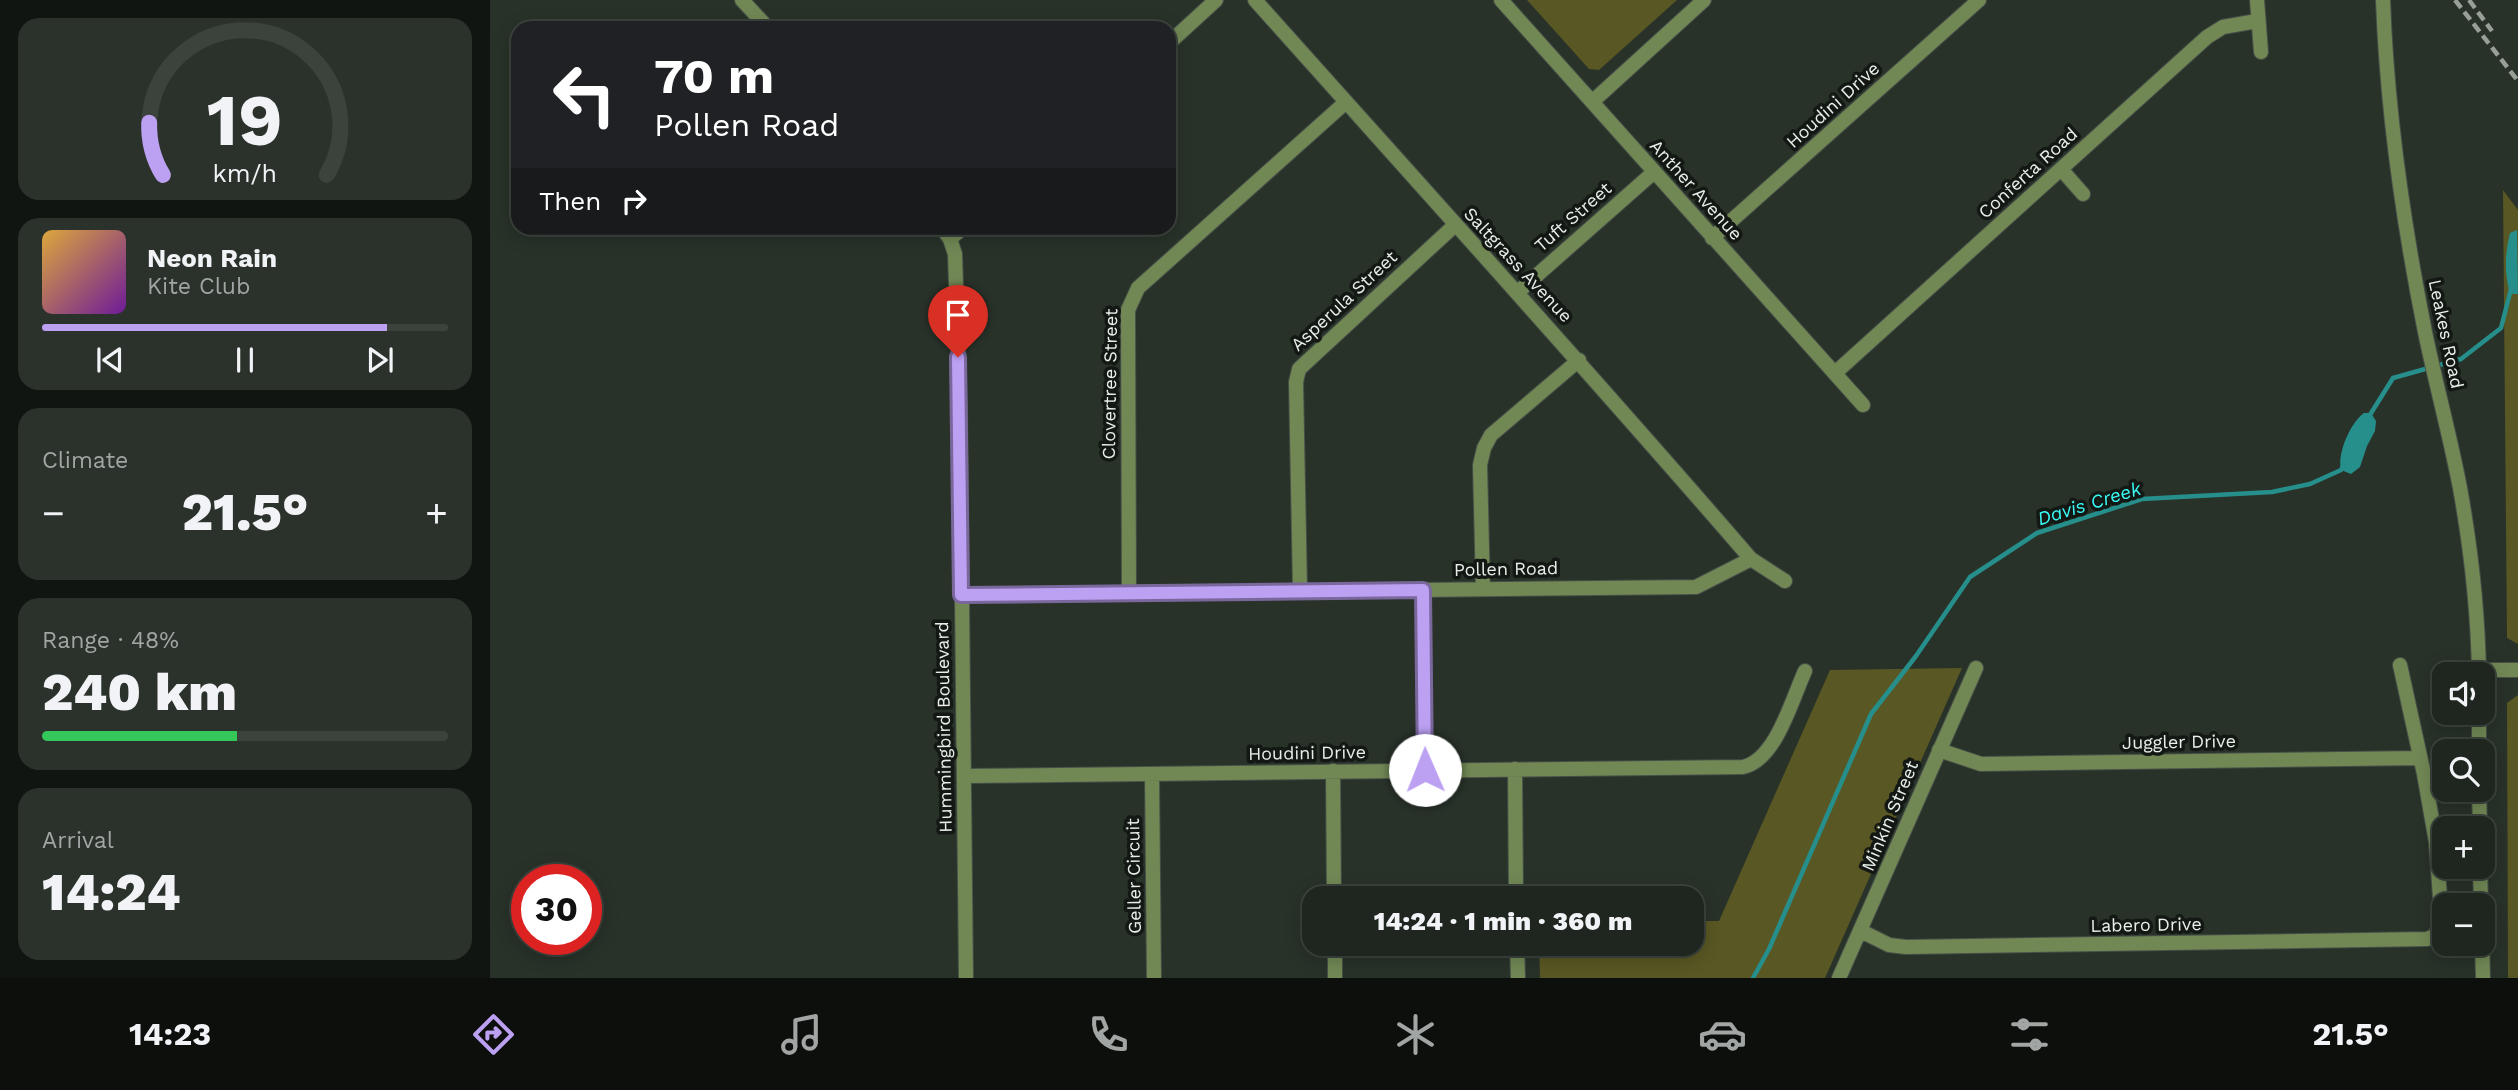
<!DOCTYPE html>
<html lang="en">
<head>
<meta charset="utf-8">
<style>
  body { margin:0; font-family:"Work Sans",sans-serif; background:#2b322c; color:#f1f3f6; height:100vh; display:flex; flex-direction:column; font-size:26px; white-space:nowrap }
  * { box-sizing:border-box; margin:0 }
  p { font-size:23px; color:#a1a5a4 }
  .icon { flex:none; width:38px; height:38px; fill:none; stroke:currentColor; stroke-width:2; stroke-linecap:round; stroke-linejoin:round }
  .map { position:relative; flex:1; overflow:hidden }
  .side { display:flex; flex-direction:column; gap:18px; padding:18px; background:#101511; width:490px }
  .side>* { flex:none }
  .guide { position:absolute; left:21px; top:21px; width:665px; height:214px; border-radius:21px; box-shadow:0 4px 18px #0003,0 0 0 2px #3c433d; background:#202124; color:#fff; overflow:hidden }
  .controls { position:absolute; left:1942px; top:662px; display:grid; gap:14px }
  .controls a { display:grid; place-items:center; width:63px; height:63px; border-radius:14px; background:#1e261f; box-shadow:0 4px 18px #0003,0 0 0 2px #3c433d; font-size:35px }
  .speed { position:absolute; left:21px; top:864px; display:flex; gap:14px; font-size:35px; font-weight:700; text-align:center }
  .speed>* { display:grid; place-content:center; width:91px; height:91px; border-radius:50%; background:#1e261f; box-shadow:0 4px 18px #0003,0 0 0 2px #3c433d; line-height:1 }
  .speed .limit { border:10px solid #d22; background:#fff; color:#111 }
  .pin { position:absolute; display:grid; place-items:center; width:60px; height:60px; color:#fff; margin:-72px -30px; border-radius:50% 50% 50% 0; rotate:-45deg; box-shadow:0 0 7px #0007 }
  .pin .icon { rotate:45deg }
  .me { position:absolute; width:77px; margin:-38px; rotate:359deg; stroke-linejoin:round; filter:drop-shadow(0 0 5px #0008) }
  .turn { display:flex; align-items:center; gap:24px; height:147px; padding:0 28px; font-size:32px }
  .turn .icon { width:91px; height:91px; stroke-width:2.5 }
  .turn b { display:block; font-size:49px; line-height:60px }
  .then { display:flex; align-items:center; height:66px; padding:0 28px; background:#0003; gap:14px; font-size:26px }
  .big { font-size:52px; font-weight:800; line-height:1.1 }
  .side .widget { flex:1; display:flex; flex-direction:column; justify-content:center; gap:10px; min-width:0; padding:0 24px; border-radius:21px; background:#2b322c }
  .side .dial { align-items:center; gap:0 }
  .dial svg { height:182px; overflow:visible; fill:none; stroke:#3c433d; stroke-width:7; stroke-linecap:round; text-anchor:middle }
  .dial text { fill:#f1f3f6; stroke:none }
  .song { display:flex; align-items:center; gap:21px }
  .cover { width:84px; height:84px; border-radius:10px; background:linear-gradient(135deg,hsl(40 70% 55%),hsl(280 70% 35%)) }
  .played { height:7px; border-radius:4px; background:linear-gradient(90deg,#bca0f2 85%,#3c433d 85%) }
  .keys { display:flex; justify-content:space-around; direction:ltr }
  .heat { display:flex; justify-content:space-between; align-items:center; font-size:38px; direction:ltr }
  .charge { height:10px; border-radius:5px; background:linear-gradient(90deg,#34c759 48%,#3c433d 0) }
  .trip { position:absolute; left:812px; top:886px; width:402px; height:70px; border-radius:21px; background:#1e261f; box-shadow:0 4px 18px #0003,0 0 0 2px #3c433d; font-weight:800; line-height:70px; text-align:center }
  .menu { display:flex; height:112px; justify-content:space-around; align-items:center; background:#0c0f0c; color:#a1a5a4 }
  .menu .icon { width:49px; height:49px }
  .menu .on { color:#bca0f2 }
  .menu b { font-size:32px; color:#f1f3f6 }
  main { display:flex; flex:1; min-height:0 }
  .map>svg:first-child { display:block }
  .green { fill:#595723 }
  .water { fill:#268f8c }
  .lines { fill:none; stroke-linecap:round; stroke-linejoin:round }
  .stream { stroke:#268f8c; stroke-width:4.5 }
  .minor-casing { stroke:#475048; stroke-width:16 }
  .tertiary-casing { stroke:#475048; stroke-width:16 }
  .minor { stroke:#718855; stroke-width:14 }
  .tertiary { stroke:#718855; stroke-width:14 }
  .rail { stroke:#979f98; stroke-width:4.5; stroke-dasharray:10 5; stroke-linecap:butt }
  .route-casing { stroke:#7a689d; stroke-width:18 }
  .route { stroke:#bca0f2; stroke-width:12 }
  .labels { text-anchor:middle; stroke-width:7; stroke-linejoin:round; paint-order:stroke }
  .street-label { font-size:18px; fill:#e8efe9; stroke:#141814 }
  .water-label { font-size:19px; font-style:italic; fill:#3afbf5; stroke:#141814 }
</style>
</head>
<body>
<main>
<section class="side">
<div class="widget dial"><svg viewBox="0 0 100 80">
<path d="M14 69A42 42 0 1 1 86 69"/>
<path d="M14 69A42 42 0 0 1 8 46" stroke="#bca0f2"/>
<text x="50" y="56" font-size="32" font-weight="700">19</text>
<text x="50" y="72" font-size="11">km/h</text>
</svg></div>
<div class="widget">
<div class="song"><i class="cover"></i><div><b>Neon Rain</b><p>Kite Club</p></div></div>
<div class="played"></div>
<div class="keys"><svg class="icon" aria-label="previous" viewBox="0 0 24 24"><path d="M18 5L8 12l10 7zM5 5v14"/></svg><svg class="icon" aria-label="pause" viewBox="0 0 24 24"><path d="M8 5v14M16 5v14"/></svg><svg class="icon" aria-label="next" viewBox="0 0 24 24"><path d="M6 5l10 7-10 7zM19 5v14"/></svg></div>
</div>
<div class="widget"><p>Climate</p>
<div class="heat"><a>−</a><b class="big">21.5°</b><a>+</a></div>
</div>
<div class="widget"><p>Range · 48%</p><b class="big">240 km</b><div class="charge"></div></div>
<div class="widget"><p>Arrival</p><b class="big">14:24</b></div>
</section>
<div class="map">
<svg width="2028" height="978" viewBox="0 0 2028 978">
  <rect width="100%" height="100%" fill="#283229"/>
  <path class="green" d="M 1037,0 L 1187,0 L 1109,70 L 1099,69 Z
    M 2013,190 L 2028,210 L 2028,644 L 2017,638 Z
    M 1472,668 L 1335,978 L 1050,978 L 1049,943 L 1202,943 L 1202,921 L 1229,921 L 1340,670 Z
    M 2028,695 L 2028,978 L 2018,978 L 2017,703 Z"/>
  <path class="water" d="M 2027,230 L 2028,294 L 2020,294 C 2014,273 2015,253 2020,233 Z
    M 1874,413 L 1881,413 L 1886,421 L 1885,431 L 1877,446 L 1870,467 L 1861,474 L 1851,470 C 1847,454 1860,423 1874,413 Z"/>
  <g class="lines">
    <path class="stream" d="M 1878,418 L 1903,378 L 1971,359 L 2011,328 L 2021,289
      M 1263,978 L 1279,949 L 1381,714 L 1426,656 L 1480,577 L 1547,533 L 1652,499 L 1782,492 L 1820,484 L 1851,470 L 1853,466"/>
    <defs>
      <path id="minor" d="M 765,0 C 931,186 1098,370 1261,559
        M 1011,0 L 1373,405
        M 1767,0 L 1771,52
        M 1893,0 C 1897,112 1913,222 1935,332 C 1946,385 1960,436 1970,488 C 1981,549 1988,612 1989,674
        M 679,43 L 726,0
        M 1102,102 L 1214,0
        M 1571,169 L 1593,194
        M 1222,238 L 1489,0
        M 460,239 L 473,228
        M 1028,292 L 1164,172
        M 1345,373 L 1717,37 L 1733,27 L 1767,21
        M 993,589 L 990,465 L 994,448 L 1001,435 L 1089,360
        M 810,590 L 806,382 L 809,369 L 965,225
        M 933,590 L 935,770
        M 639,594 L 638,310 L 648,288 L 856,102
        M 471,595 L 1206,587 L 1261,559 L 1295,581
        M 1989,670 L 2028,670
        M 1989,712 L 1989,751
        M 1449,750 L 1491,764 L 1930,758
        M 1025,769 L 1026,898
        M 843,771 L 844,898
        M 662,774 L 664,978
        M 474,776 L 1253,767 C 1286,760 1302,699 1315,671
        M 1989,789 L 1990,828
        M 1990,866 L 1991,905
        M 1371,931 L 1399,945 L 1416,947 L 1937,939 L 1944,936 L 1952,925 L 1946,842 L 1934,774 L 1910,665
        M 845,943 L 845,978
        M 1027,943 L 1028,978
        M 1992,943 L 1993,978
        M 1349,978 L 1486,668"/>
      <path id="tertiary" d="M 252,0 L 278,28
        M 452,228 L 460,239 L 465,254 L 470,408 L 476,978"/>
    </defs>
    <use href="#minor" class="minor-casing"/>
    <use href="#tertiary" class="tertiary-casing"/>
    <use href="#minor" class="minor"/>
    <use href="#tertiary" class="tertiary"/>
    <path class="rail" d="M 1965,0 L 2028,81
      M 1979,0 L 2002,31"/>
  </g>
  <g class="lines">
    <defs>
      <path id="route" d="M 468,357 L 471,595 L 933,590 L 935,770"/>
    </defs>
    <use href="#route" class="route-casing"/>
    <use href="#route" class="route"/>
  </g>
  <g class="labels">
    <g class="street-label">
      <text transform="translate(1343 105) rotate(-42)" y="6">Houdini Drive</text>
      <text transform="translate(1538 173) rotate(-42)" y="6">Conferta Road</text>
      <text transform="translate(1206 190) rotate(48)" y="6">Anther Avenue</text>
      <text transform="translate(1083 217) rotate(-41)" y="6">Tuft Street</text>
      <text transform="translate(1028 265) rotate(47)" y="6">Saltgrass Avenue</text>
      <text transform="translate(854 301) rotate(-43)" y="6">Asperula Street</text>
      <text transform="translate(1956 334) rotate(78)" y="6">Leakes Road</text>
      <text transform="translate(620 384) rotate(-89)" y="6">Clovertree Street</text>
      <text transform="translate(1016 569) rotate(-1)" y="6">Pollen Road</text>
      <text transform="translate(454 727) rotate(-91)" y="6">Hummingbird Boulevard</text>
      <text transform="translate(1689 742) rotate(-1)" y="6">Juggler Drive</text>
      <text transform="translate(817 753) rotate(-1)" y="6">Houdini Drive</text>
      <text transform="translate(1400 816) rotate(-67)" y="6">Minkin Street</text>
      <text transform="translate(644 876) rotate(-91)" y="6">Geller Circuit</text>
      <text transform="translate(1656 925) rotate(-1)" y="6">Labero Drive</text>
    </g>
    <g class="water-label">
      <text transform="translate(1599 503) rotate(-17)" y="7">Davis Creek</text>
    </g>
  </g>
</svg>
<div class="controls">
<a><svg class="icon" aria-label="sound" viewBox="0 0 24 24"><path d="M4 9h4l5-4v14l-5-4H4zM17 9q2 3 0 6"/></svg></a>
<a><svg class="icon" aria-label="search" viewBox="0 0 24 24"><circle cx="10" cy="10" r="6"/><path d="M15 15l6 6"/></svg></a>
<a>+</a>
<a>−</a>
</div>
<div class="speed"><div class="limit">30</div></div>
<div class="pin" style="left:468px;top:357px;background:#d93025"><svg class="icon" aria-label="arrive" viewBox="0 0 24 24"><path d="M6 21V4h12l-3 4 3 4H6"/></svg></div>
<svg class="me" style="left:935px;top:770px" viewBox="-20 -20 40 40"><circle r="19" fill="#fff"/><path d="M0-13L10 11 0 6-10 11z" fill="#bca0f2"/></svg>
<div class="trip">14:24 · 1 min · 360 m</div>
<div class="guide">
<div class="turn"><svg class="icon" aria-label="left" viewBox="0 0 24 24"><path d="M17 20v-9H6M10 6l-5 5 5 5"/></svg><div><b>70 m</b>Pollen Road</div></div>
<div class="then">Then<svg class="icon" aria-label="right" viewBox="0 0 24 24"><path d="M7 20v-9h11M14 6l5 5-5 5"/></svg></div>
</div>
</div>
</main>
<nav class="menu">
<b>14:23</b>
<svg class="icon on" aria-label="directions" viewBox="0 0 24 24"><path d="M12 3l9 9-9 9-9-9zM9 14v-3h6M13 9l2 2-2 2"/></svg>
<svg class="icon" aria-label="music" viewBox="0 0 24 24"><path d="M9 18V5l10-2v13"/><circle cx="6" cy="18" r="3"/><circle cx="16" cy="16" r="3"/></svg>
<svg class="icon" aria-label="phone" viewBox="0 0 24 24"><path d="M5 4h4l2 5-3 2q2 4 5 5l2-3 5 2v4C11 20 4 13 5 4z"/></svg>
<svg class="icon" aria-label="climate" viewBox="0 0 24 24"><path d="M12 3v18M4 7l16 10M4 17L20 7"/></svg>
<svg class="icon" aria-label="car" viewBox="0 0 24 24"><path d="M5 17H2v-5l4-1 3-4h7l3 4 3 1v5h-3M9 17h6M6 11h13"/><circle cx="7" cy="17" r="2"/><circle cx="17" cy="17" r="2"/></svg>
<svg class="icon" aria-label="filters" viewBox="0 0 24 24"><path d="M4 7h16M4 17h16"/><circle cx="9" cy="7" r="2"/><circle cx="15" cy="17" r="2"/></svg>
<b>21.5°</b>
</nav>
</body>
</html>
